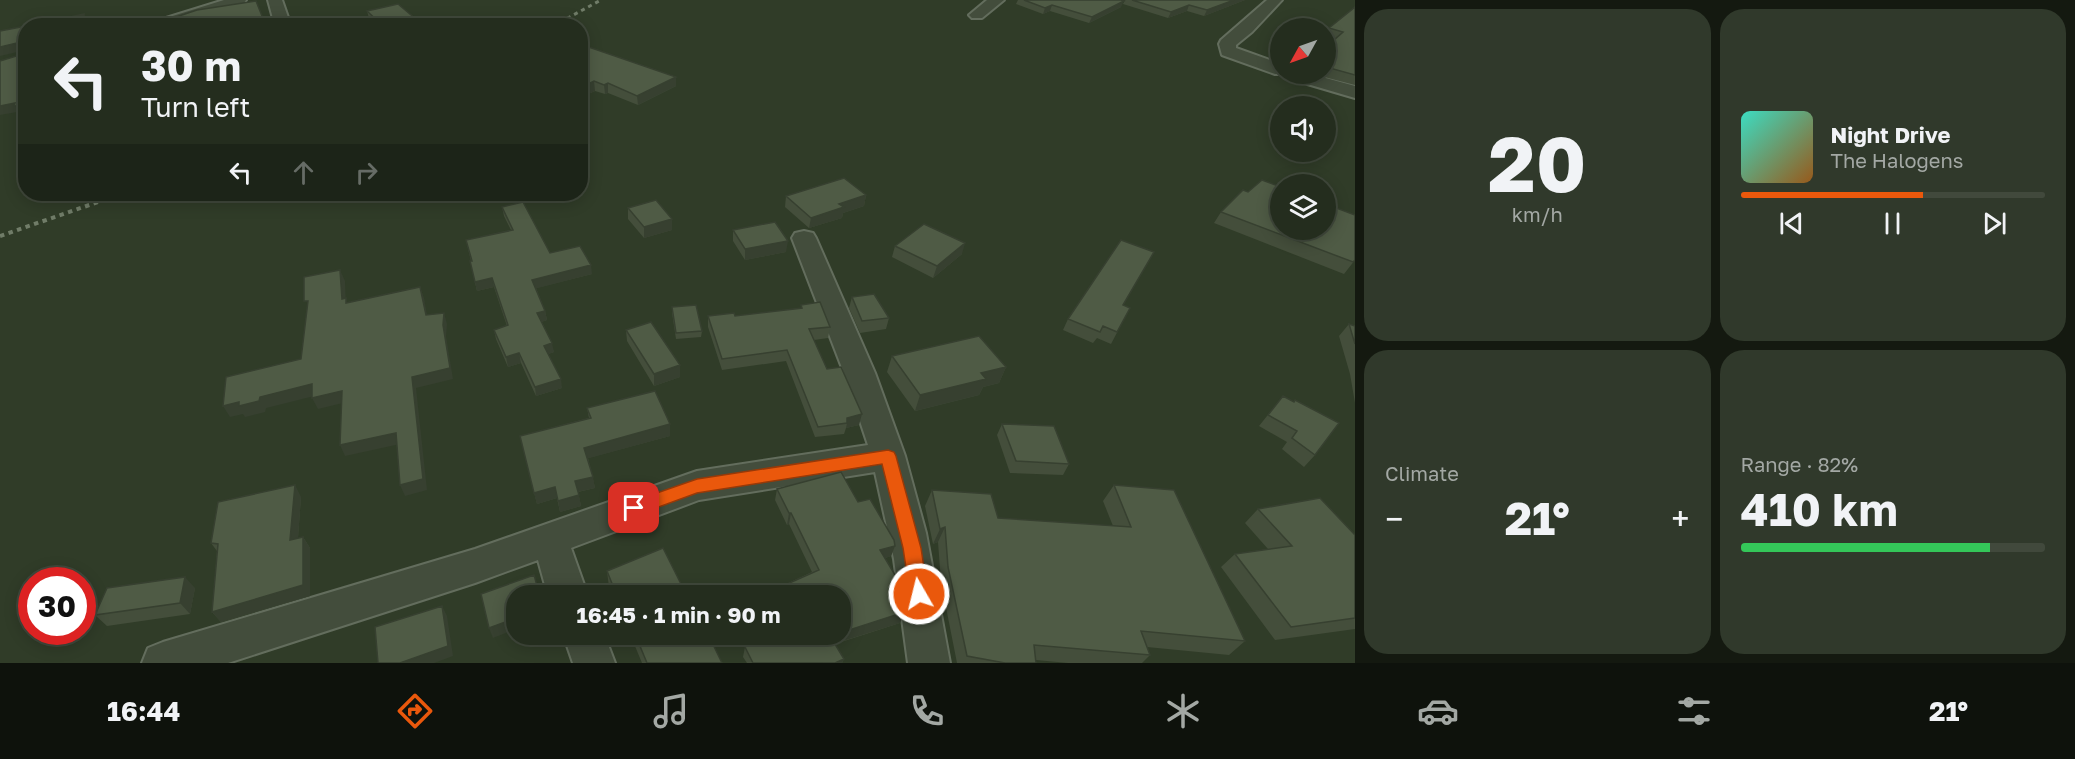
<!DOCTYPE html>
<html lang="en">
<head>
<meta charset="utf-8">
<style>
  body { margin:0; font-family:"Golos Text",sans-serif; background:#30392b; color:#f1f3f6; height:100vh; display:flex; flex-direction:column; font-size:22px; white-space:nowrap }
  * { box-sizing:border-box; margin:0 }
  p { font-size:20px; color:#a3a8a4 }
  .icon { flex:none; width:33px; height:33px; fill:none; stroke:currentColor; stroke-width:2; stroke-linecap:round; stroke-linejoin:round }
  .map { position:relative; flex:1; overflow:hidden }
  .panel { display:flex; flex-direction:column; gap:9px; padding:9px; background:#141910; width:720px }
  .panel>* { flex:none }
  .top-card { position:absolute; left:18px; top:18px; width:570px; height:183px; border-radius:24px; box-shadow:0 3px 15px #0003,0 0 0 2px #41493c; background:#242d1e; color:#f1f3f6; overflow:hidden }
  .needle { width:39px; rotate:230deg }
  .tools { position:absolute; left:1270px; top:18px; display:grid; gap:12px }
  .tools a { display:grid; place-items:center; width:66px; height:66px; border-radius:50%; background:#242d1e; box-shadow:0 3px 15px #0003,0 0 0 2px #41493c; font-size:30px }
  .speed { position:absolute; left:18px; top:567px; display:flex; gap:12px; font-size:30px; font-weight:700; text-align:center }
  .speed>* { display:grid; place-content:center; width:78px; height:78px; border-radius:50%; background:#242d1e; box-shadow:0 3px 15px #0003,0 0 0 2px #41493c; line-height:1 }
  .speed .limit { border:9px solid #d22; background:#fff; color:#111 }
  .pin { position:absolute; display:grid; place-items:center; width:51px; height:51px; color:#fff; margin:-26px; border-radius:12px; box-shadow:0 3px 9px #0006 }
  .me { position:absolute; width:66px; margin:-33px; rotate:352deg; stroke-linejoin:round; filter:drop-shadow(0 0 4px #0008) }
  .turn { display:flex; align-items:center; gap:21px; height:126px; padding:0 24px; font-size:27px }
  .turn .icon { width:78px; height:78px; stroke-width:2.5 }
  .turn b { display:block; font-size:42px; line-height:51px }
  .lanes { display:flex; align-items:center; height:57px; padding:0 24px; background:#0003; justify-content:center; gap:30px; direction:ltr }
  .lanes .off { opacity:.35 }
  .big { font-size:45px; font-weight:700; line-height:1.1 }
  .panel .widget { flex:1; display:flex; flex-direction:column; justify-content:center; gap:9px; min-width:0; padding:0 21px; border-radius:24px; background:#30392b }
  .panel .dial { align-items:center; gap:0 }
  .dial b { font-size:78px; line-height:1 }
  .song { display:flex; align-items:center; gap:18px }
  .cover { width:72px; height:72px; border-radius:9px; background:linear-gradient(135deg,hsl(170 70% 55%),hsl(30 70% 35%)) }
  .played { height:6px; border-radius:3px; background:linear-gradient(90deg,#ea580c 60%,#41493c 60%) }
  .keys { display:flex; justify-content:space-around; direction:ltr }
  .heat { display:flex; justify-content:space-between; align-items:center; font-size:33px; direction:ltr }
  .charge { height:9px; border-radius:4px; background:linear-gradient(90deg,#34c759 82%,#41493c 0) }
  .panel .tiles { flex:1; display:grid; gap:9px; grid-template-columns:repeat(2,1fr) }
  .trip { position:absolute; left:506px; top:585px; width:345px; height:60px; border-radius:24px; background:#242d1e; box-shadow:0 3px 15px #0003,0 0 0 2px #41493c; font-weight:700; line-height:60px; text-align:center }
  .menu { display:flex; height:96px; justify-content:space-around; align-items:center; background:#0e120c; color:#a3a8a4 }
  .menu .icon { width:42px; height:42px }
  .menu .on { color:#ea580c }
  .menu b { font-size:27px; color:#f1f3f6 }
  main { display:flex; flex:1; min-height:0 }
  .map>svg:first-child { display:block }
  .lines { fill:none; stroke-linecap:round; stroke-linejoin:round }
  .minor-casing { stroke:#636d5d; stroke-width:4 }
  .minor { fill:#434d3c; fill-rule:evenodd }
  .rail-far1 { stroke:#707c68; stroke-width:3; stroke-dasharray:4 4; stroke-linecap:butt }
  .rail { stroke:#707c68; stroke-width:4; stroke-dasharray:4.5 4.5; stroke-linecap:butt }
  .wall { fill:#444e3b }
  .shaded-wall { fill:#374030 }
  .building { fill:#4f5b45; stroke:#374030; stroke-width:1.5 }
  .route { fill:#ea580c; stroke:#983908; stroke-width:1.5 }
</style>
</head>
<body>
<main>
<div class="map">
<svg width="1355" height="663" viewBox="0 0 1355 663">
  <rect width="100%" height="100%" fill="#303c28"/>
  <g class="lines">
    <defs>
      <path id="minor" d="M 224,0 L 246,0 L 244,3 L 174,26 L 148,26 L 150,23 Z
        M 268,0 L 282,0 L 291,26 L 275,26 Z
        M 987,0 L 1004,0 L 982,18 L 972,18 L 969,15 Z
        M 1267,0 L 1282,0 L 1252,32 L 1236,45 L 1236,48 L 1281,64 L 1281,74 L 1311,74 L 1355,86 L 1355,98 L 1287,78 L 1284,74 L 1275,74 L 1222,55 L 1219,44 L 1221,40 Z
        M 804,231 L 813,233 L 816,238 L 875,373 L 905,456 L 926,533 L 950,663 L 908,663 L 894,559 L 875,472 L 699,500 L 571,548 L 588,596 L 548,596 L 538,560 L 475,583 L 228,663 L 142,663 L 148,648 L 163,642 L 475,549 L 697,471 L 868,445 L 844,373 L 792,238 L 795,233 Z
        M 563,634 L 604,634 L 615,663 L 573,663 Z"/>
    </defs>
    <use href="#minor" class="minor-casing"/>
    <use href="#minor" class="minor"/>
    <path class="rail-far1" d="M 553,26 L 601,0"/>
    <path class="rail" d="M 0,236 L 121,194"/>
  </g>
  <path class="wall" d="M 1018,0 L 1121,0 L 1121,7 L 1089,23 L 1050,11 L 1043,14 L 1016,4 Z
    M 1125,0 L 1245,0 L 1204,16 L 1187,11 L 1168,18 L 1123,4 Z
    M 1355,7 L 1355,85 L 1313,74 L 1326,74 L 1326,47 L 1336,39 L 1326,36 L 1326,33 L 1329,28 Z
    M 367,11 L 418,26 L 377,26 L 369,18 Z
    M 580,44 L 676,77 L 676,86 L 638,105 L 608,93 L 605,94 L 595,91 L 580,98 Z
    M 1248,192 L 1355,260 L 1344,274 L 1214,223 L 1221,212 Z
    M 866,195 L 864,206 L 843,213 L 842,218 L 809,228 L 785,207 L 786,196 Z
    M 502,207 L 550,253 L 592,274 L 536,288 L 545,311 L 547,320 L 541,322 L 554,352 L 548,354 L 562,388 L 536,396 L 521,363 L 508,367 L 496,339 L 494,330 L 507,326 L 494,287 L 477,291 L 470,261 L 471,261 L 466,240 L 511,230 L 504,216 Z
    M 628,208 L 672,230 L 644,238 L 628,219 Z
    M 733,230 L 786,252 L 745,260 L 733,241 Z
    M 895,246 L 962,254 L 933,278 L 892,257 Z
    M 1154,252 L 1123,305 L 1130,308 L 1111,344 L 1097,338 L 1093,343 L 1063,330 L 1068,319 Z
    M 852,297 L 889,318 L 886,329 L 860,333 L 849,308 Z
    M 801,305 L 830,327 L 828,338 L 814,340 L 827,369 L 859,425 L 846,428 L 844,434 L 815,437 L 786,361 L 722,370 L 708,327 L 708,316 L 735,316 L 801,308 Z
    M 672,307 L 702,331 L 701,337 L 676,339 L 672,313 Z
    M 1349,324 L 1355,326 L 1355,403 L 1350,374 L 1339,336 Z
    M 626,330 L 680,365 L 680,377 L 654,386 L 627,341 Z
    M 892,356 L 1006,367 L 999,383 L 983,387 L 979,395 L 915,411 L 887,372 Z
    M 1283,396 L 1315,455 L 1304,467 L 1282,449 L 1287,442 L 1259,426 Z
    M 587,408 L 670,424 L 670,436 L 588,458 L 595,488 L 578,492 L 581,506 L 560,512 L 557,498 L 537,504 L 520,436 L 589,418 Z
    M 1002,424 L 1069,464 L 1063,475 L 1010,473 L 997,435 Z
    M 1114,485 L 1245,641 L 1229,655 L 1147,647 L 1150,655 L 1142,663 L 1068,663 L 1036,660 L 1036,663 L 957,663 L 941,582 L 938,542 L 933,544 L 925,506 L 932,490 L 998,518 L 1113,526 L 1103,501 Z
    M 777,489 L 858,502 L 895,546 L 891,556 L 885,558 L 900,623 L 835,644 L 844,659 L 842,663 L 747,663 L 743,657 L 745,647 L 840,634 L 840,596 L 768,596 L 769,592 L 812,572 L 789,524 L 787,525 L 775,500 Z
    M 301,497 L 298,538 L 303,537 L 310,548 L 310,596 L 221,622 L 212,612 L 217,551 L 211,543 Z
    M 1258,509 L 1355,535 L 1355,629 L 1275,640 L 1221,567 L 1235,554 L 1268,549 L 1245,523 Z
    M 607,571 L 687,596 L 612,596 L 609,587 Z
    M 195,588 L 190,614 L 107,626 L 95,615 Z
    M 630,634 L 708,634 L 722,663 L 642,663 Z"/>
  <path class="shaded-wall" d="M 1234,0 L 1245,0 L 1204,16 L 1207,10 Z
    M 1124,1 L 1121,7 L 1089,23 L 1092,17 Z
    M 1052,5 L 1050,11 L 1043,14 L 1045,8 Z
    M 1189,5 L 1187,11 L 1168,18 L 1171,12 Z
    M 84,14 L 88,22 L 87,26 L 81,26 Z
    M 417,20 L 418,26 L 394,26 Z
    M 21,42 L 26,50 L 0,56 L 0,47 Z
    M 676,77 L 676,86 L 638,105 L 637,96 Z
    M 594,81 L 595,91 L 580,98 L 580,88 Z
    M 608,83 L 608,93 L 605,94 L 604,85 Z
    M 15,103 L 26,105 L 26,114 L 19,115 L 17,112 L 0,115 L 0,106 Z
    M 866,195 L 864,206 L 843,213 L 842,218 L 809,228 L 811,218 L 839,204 Z
    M 672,219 L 672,230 L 644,238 L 644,227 Z
    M 788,241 L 786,252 L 745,260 L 745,249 Z
    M 965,243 L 962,254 L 933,278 L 937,266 Z
    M 591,265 L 592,274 L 534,289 L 532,280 Z
    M 340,270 L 345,281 L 346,310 L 342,299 Z
    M 492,278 L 494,287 L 477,291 L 475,282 Z
    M 420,287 L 424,298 L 429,326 L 426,315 Z
    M 545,311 L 547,320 L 539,323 L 537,313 Z
    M 444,313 L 447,324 L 446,336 L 453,379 L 416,388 L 427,490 L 405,496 L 400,485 L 412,377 L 443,325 Z
    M 552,343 L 554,352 L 546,355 L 544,346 Z
    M 519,353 L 521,363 L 508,367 L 506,357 Z
    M 680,365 L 680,377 L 654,386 L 654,374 Z
    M 1006,367 L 999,383 L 983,387 L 979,395 L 915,411 L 920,395 L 981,373 Z
    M 561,379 L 562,388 L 536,396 L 535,387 Z
    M 312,384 L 318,395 L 266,408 L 265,412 L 245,417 L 243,414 L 230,417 L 223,406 Z
    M 342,391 L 347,402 L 318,409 L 312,398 Z
    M 862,414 L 859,425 L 846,428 L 847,423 L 847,418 Z
    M 670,424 L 670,436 L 586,459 L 584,448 Z
    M 396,433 L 400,444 L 345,456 L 340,445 Z
    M 593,477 L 595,488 L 577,492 L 575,481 Z
    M 295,485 L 301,497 L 297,551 L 290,540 Z
    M 555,487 L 557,498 L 537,504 L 534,493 Z
    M 579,495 L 581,506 L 560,512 L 558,501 Z
    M 789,513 L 791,513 L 789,524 L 787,525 Z
    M 945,527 L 938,542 L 933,544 L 940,529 Z
    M 303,537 L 310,548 L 310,596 L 221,622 L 212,612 Z
    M 895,546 L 891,556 L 877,561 L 880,550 Z
    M 185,577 L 195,588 L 190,614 L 180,603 Z
    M 442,606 L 447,616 L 453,656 L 434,663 L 400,663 Z
    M 905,612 L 900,623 L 827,646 L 830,636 L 836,634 L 840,634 L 840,633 Z
    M 516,618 L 516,629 L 493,638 L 489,628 Z
    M 844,659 L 842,663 L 835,663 Z"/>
  <path class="building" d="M 1024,0 L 1121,0 L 1124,1 L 1092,17 L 1052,5 L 1045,8 Z
    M 1132,0 L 1234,0 L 1207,10 L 1189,5 L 1171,12 Z
    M 256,1 L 266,26 L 130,26 L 158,19 L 170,19 L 197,10 Z
    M 398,4 L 417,20 L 394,26 L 383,26 L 367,11 Z
    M 1355,7 L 1355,75 L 1326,67 L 1326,47 L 1343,32 L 1329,28 Z
    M 84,14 L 81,26 L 28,26 Z
    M 26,26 L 26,105 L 14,106 L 15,103 L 0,106 L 0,61 L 23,54 L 23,44 L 21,42 L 0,47 L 0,31 Z
    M 580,44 L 676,77 L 637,96 L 608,83 L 604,85 L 594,81 L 580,88 Z
    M 844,178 L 866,195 L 839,204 L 844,207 L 811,218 L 786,196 Z
    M 1262,180 L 1281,187 L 1281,230 L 1326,230 L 1326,204 L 1355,215 L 1355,260 L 1353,262 L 1221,212 L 1243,190 L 1248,192 Z
    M 656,200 L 672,219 L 644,227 L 628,208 Z
    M 523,202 L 550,253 L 580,246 L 591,265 L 532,280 L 545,311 L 537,313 L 552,343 L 544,346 L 561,379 L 535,387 L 519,353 L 506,357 L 494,330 L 508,325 L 492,278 L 475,282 L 470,261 L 472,261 L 466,240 L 513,230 L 502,207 Z
    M 775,222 L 788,241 L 745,249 L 733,230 Z
    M 924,224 L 965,243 L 937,266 L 895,246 Z
    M 1121,240 L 1154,252 L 1123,305 L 1130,308 L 1117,332 L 1103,326 L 1100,332 L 1068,319 Z
    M 340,270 L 342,299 L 346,298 L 346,303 L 420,287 L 426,315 L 444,313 L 443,325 L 450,368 L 412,377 L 423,479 L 400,485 L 396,433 L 340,445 L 342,391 L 312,398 L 312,384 L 260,397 L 259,401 L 239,406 L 239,402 L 223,406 L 226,377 L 301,359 L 308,301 L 304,301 L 304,277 Z
    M 874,294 L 889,318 L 862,321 L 852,297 Z
    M 820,302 L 830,327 L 809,329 L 827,369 L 841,367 L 862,414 L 847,418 L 847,423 L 818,427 L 787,350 L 722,359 L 708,316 L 734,313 L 735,316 L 802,308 L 801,305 Z
    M 696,305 L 702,331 L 676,333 L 672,307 Z
    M 651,322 L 680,365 L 654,374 L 626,330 Z
    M 1349,324 L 1355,326 L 1355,344 Z
    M 979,336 L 1006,367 L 981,373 L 986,379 L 920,395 L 892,356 Z
    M 655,391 L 670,424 L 584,448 L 593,477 L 575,481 L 579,495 L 558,501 L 555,487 L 534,493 L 520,436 L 591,418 L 587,408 Z
    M 1283,396 L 1294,402 L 1295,400 L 1339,423 L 1315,455 L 1292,438 L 1297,431 L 1268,415 Z
    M 1002,424 L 1054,426 L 1069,464 L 1016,461 Z
    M 841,472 L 858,502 L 870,499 L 894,540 L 895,546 L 880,550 L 901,585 L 905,612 L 840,633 L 840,596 L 771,596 L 769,592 L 819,570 L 791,513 L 789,513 L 777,489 Z
    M 295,485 L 290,540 L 303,537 L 303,585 L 212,612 L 218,544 L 211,543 L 218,502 Z
    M 1114,485 L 1174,490 L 1245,641 L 1141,631 L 1150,655 L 1034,645 L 1036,663 L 1005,663 L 967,656 L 948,567 L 945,527 L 940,529 L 932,490 L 991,494 L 998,518 L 1131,527 Z
    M 1320,498 L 1355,535 L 1355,618 L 1291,627 L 1235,554 L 1292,546 L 1258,509 Z
    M 663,548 L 687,596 L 617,596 L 607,571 Z
    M 534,575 L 540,596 L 516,596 L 516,618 L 489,628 L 481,594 Z
    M 185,577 L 180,603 L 95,615 L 107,588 Z
    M 442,606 L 448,646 L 400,663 L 378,663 L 375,627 Z
    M 635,634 L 708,634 L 722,663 L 647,663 Z
    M 771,634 L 836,634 L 830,636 L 844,659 L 835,663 L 753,663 L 745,647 Z"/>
  <path class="route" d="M 888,450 L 894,452 L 896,456 L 921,548 L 928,594 L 926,600 L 919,603 L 912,600 L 910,594 L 903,548 L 882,464 L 697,493 L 634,516 L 628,514 L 625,508 L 628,503 L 697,479 Z"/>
</svg>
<div class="tools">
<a><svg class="needle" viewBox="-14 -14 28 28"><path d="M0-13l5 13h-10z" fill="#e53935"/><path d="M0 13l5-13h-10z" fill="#a3a8a4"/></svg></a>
<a><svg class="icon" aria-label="sound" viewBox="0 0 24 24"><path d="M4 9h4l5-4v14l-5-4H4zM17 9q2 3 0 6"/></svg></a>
<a><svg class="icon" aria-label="layers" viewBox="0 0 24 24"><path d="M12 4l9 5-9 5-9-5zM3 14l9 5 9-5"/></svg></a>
</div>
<div class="speed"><div class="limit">30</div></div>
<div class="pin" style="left:634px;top:508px;background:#d93025"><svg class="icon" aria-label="arrive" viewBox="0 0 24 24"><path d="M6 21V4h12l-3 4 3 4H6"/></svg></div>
<svg class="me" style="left:919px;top:594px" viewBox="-20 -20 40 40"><circle r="17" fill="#ea580c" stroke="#fff" stroke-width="3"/><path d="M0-11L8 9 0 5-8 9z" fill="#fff"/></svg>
<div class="trip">16:45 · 1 min · 90 m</div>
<div class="top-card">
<div class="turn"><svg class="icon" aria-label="left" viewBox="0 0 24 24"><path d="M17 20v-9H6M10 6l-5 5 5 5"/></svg><div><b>30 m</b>Turn left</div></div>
<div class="lanes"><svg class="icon" aria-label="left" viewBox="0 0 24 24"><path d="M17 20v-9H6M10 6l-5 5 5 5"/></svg><svg class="icon off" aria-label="ahead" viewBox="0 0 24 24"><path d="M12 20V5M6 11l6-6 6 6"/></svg><svg class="icon off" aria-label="right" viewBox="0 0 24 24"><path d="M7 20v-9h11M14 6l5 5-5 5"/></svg></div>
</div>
</div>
<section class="panel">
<div class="tiles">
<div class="widget dial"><b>20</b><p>km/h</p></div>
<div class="widget">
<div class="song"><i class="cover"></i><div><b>Night Drive</b><p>The Halogens</p></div></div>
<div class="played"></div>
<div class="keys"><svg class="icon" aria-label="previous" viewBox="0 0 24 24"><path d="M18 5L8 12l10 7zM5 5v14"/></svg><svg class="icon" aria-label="pause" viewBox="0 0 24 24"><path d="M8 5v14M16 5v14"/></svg><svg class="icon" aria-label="next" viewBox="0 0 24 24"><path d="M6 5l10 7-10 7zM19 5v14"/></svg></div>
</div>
<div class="widget"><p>Climate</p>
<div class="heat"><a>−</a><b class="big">21°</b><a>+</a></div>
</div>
<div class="widget"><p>Range · 82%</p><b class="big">410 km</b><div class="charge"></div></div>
</div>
</section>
</main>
<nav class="menu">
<b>16:44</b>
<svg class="icon on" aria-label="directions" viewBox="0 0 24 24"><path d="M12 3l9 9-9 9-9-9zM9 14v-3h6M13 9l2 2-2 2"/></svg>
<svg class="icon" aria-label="music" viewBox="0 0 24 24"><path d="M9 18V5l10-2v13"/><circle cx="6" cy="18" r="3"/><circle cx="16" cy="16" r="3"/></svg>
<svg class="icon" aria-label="phone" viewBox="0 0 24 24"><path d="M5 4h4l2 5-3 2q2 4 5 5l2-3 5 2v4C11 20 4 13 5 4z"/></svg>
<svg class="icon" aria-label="climate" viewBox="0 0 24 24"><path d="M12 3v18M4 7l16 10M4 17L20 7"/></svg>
<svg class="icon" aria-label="car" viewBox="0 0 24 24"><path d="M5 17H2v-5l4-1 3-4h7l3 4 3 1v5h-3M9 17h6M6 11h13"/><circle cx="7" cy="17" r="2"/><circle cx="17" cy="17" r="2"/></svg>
<svg class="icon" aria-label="filters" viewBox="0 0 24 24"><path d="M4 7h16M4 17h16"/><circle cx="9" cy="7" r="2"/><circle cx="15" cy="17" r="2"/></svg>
<b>21°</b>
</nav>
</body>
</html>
